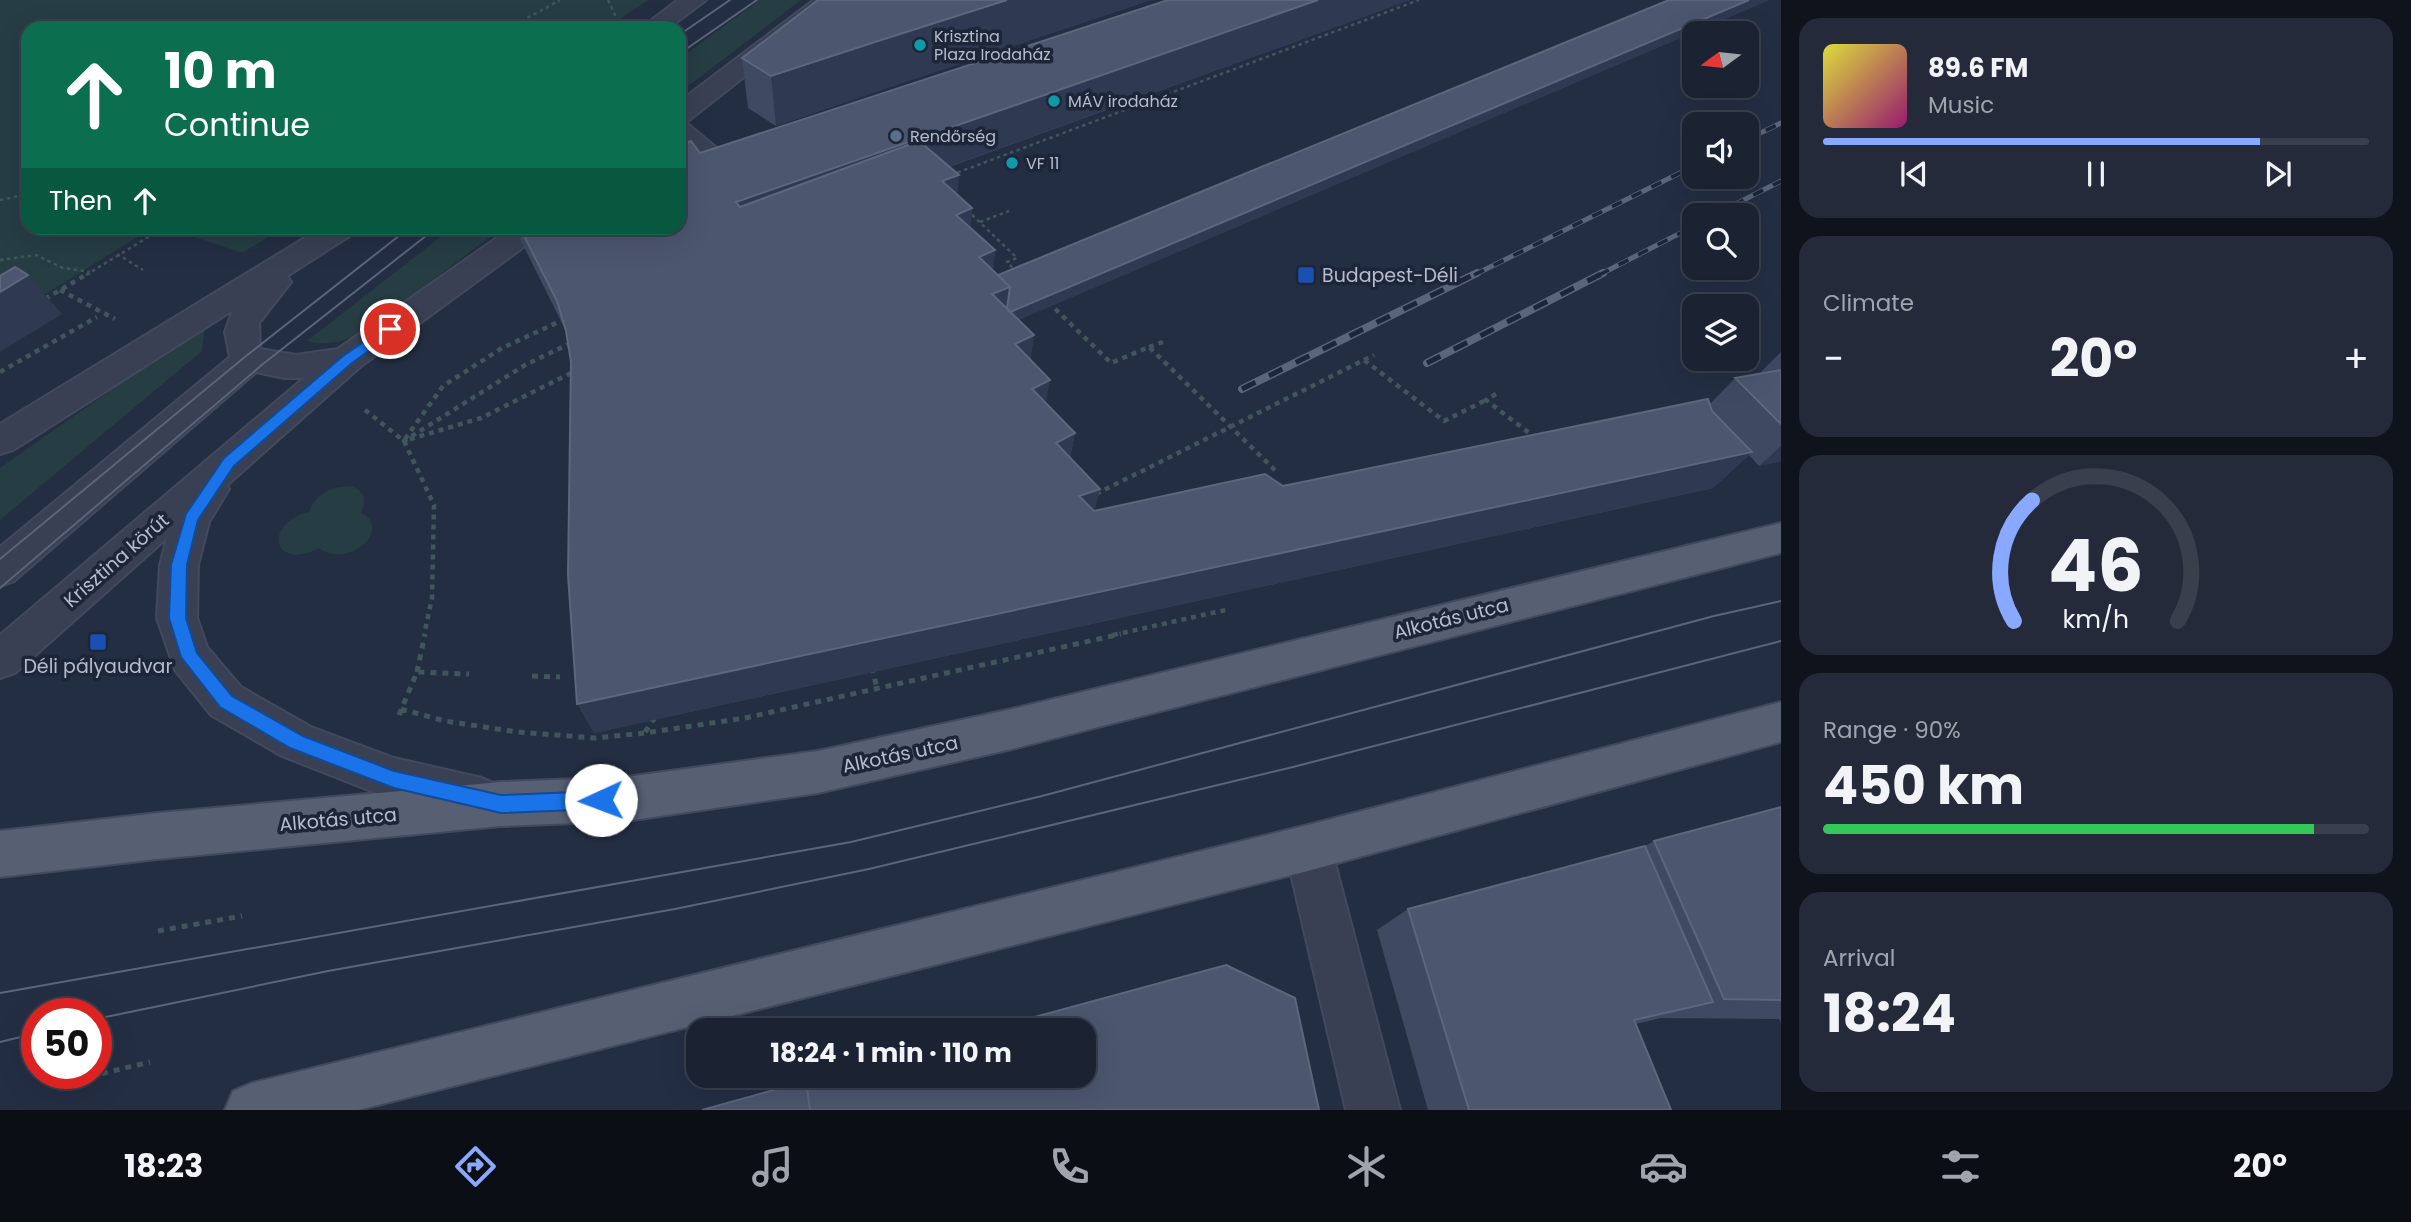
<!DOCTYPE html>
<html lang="en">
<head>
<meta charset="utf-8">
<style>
  body { margin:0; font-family:Poppins,sans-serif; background:#242a3a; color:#f1f3f6; height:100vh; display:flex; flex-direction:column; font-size:26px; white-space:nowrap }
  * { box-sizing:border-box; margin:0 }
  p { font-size:23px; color:#a0a4ac }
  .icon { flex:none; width:38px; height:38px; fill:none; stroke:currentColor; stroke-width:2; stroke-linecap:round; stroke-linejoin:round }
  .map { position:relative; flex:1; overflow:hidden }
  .side { display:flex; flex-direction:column; gap:18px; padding:18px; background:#0f131c; width:630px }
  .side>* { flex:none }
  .guide { position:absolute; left:21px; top:21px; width:665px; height:214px; border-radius:21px; box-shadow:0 7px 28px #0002,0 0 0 2px #393f4d; background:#0b6e4f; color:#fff; overflow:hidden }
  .needle { width:46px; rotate:255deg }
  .buttons { position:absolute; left:1682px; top:21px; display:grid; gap:14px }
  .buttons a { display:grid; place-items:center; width:77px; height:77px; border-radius:14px; background:#1b2232; box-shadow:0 7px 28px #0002,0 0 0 2px #393f4d; font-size:35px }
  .speed { position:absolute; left:21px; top:998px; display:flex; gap:14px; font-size:35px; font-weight:700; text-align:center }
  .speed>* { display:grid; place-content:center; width:91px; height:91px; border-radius:50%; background:#1b2232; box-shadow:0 7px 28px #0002,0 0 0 2px #393f4d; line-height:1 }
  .speed .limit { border:10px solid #d22; background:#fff; color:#111 }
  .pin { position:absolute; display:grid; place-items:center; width:60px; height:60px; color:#fff; margin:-30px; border:4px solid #fff; border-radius:50%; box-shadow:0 2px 7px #0007 }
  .me { position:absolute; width:77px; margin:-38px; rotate:268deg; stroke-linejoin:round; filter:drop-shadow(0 0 5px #0008) }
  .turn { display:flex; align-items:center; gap:24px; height:147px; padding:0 28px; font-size:32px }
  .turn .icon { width:91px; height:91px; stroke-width:2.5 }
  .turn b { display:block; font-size:49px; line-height:60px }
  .then { display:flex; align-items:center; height:66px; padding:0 28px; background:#0003; gap:14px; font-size:26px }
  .big { font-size:52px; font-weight:700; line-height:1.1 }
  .side .widget { flex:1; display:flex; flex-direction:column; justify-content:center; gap:10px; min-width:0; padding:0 24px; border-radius:21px; background:#242a3a }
  .side .dial { align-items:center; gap:0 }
  .dial svg { height:182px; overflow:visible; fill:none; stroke:#393f4d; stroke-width:7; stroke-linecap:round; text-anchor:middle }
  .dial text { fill:#f1f3f6; stroke:none }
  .song { display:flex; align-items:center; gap:21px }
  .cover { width:84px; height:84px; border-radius:10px; background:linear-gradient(135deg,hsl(60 70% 55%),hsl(320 70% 35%)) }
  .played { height:7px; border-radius:4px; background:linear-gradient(90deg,#89a8ff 80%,#393f4d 80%) }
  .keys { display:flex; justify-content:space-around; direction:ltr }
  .heat { display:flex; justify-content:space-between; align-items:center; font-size:38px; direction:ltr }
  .charge { height:10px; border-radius:5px; background:linear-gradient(90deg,#34c759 90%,#393f4d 0) }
  .trip { position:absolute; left:686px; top:1018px; width:410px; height:70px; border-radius:21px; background:#1b2232; box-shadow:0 7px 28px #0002,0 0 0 2px #393f4d; font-weight:700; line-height:70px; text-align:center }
  .tab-bar { display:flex; height:112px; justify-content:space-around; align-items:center; background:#0b0e14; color:#a0a4ac }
  .tab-bar .icon { width:49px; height:49px }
  .tab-bar .active { color:#89a8ff }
  .tab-bar b { font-size:32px; color:#f1f3f6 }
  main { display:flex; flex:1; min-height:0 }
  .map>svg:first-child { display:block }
  .green { fill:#263d44 }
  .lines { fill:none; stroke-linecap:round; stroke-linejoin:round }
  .minor-casing { stroke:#42495c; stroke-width:4 }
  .major-casing { stroke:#42495c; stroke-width:4 }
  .path-far2 { stroke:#40565c; stroke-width:2.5; stroke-dasharray:3.5 3.5; stroke-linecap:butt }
  .path-far1 { stroke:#40565c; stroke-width:4.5; stroke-dasharray:5 5; stroke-linecap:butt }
  .path { stroke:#40565c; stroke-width:5; stroke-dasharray:6 6; stroke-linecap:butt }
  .minor { fill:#394053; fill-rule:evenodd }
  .major { fill:#575f73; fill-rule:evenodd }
  .tram { stroke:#5a647a; stroke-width:2 }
  .rail-far1-casing { stroke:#5a647a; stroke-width:5 }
  .rail-casing { stroke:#5a647a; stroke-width:8 }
  .rail-far1 { stroke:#1d2538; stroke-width:3.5; stroke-dasharray:11; stroke-linecap:butt }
  .rail { stroke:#1d2538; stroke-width:5; stroke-dasharray:15; stroke-linecap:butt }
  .wall { fill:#3f4a62 }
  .shaded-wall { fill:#2f3951 }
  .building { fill:#4c566e; stroke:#5c667c; stroke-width:2 }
  .route { fill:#1a73e8; stroke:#114b97; stroke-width:2 }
  .culture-dot { fill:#0f9aa8; stroke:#1d2538; stroke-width:2.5 }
  .service-dot { fill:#5c6f8a; stroke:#1d2538; stroke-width:2.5 }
  .transit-dot { fill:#1a4fb4; stroke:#1d2538; stroke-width:2.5 }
  .labels { text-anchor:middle; stroke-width:7; stroke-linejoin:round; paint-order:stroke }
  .far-poi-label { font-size:16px; fill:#b6bccd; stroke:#1d2538; text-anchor:start }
  .poi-label { font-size:19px; fill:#b6bccd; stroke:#1d2538; text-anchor:start }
  .street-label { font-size:19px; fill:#b6bccd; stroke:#1d2538 }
</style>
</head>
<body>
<main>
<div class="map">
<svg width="1781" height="1110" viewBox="0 0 1781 1110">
  <rect width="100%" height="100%" fill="#242e43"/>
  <path class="green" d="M 0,0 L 648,0 L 607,28 L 28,28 L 28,228 L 152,228 L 0,322 Z
    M 760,0 L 801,0 L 683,90 L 679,89 L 679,59 Z
    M 169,228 L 283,228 L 242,253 Z
    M 452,228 L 502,228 L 362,333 C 343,341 328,347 307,341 Z
    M 205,324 L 202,351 L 0,520 L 0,468 Z
    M 349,486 C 365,490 367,499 361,513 C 394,529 348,570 319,548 C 273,572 262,524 309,512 C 316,494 330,487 349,486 Z"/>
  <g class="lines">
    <defs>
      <path id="minor" d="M 678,0 L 706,0 L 669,28 L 641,28 Z
        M 814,0 L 841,0 L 688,121 L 679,123 L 689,125 L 732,161 L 728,167 C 707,172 694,156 679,144 L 679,102 Z
        M 321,228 L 356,228 L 351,235 L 287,276 L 291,282 L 259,323 L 260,349 L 296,355 L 338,349 L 511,228 L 545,228 L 540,235 L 360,367 L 227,485 L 229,489 L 209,522 L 198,565 L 197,618 L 207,647 L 241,687 L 311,727 L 394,758 L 482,778 L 498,785 L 505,800 L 498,815 L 482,822 L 394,800 L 282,756 L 211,715 L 175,670 L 157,618 L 160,565 L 167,538 L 15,673 L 0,678 L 0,635 L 304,378 L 284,378 L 256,372 L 14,581 L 0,586 L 0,547 L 230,357 L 225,332 L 233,310 L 13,450 L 0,454 L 0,424 Z
        M 1308,825 L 1324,832 L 1331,848 L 1400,1110 L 1346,1110 L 1285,848 L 1292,832 Z"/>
      <path id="major" d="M 1781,523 L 1781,553 L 1012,749 L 818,793 L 626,821 L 501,826 L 158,859 L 0,877 L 0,831 L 158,813 L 501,782 L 626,777 L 818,751 L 1012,709 Z
        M 1781,702 L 1781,742 L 1308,871 L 358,1110 L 225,1110 L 233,1091 L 252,1083 L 1308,825 Z"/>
    </defs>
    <use href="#minor" class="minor-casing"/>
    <use href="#major" class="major-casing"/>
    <path class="path-far2" d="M 608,0 L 616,17
      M 509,28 L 560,0
      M 951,175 L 1419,0
      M 0,200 L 28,194
      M 967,210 L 1017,258 L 1007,262 L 1016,271
      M 980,222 L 1009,211
      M 117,254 L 143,270
      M 0,260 L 36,255 L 63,268 L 90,272
      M 86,275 L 163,228"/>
    <path class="path-far1" d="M 60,290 L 115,319
      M 45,299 L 89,273
      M 1048,302 L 1111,363 L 1149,347 L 1278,473
      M 571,343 L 525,365 L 404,441 L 481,418 L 575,371
      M 1149,347 L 1163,342
      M 1364,360 L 1374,355
      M 0,372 L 97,317
      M 1496,394 L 1486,400 L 1537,439
      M 365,410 L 404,441 L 434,505 L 432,598 L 424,635
      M 405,439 L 443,386 L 502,348 L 565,319
      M 1096,494 L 1364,360 L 1444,421 L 1486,400
      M 1113,635 L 1226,610"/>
    <path class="path" d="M 872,667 L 877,689
      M 417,672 L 425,634
      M 532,676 L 560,677
      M 401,709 L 445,721 L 517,732 L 595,738 L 645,733 L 745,718 L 1121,634
      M 399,715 L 417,672 L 469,674
      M 645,732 L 656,716
      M 158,931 L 242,916
      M 67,1082 L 150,1062"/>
    <use href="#minor" class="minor"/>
    <use href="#major" class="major"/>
    <path class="tram" d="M 679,35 L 730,0
      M 679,54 L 757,0
      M 0,559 L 246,356 L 409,228
      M 0,588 L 263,364 L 436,228
      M 0,993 L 851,842 L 1042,796 L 1714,616 L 1781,601
      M 96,1019 L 328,971 L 675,909 L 869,869 L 1293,767 L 1781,641
      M 0,1042 L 37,1033"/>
    <defs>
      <path id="rail-far1" d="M 1746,140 L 1781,123
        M 1714,215 L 1781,181
        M 1474,275 L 1694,166
        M 1599,275 L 1694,226"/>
      <path id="rail" d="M 1427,363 L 1603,273
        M 1242,389 L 1477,273"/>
    </defs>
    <use href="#rail-far1" class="rail-far1-casing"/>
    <use href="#rail" class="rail-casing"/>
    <use href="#rail-far1" class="rail-far1"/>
    <use href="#rail" class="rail"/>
  </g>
  <path class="wall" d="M 818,0 L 1151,0 L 878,91 L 776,126 L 748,108 L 742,58 Z
    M 1168,0 L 1410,0 L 949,167 L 958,195 L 972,208 L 970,228 L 995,250 L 993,270 L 998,275 L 1669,0 L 1769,0 L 1018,320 L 1034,335 L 1030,360 L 1046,403 L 1075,433 L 1070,458 L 1100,489 L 1094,511 L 1283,486 L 1710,404 L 1735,378 L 1760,373 L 1781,352 L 1781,461 L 1759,466 L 1749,455 L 1713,488 L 594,733 L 571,362 L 566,331 L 520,239 L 516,228 L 679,228 L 700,153 Z
    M 1781,807 L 1781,1024 L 1779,1019 L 1661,1018 L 1636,1024 L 1671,1110 L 1428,1110 L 1377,930 L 1408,909 L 1645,846 L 1654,841 Z"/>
  <path class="shaded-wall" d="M 1007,0 L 1151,0 L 878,91 L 776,126 L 771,76 L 878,41 Z
    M 1318,0 L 1410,0 L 742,241 L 736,202 Z
    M 1749,0 L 1769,0 L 988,333 L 992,294 Z
    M 959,175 L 956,214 L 942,181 Z
    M 972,208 L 969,247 L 956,215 Z
    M 995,250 L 991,289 L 979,257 Z
    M 28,275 L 62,314 L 0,352 L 0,292 Z
    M 1034,335 L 1028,373 L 1015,344 Z
    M 1050,380 L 1043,418 L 1032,389 Z
    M 1075,433 L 1067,470 L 1056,443 Z
    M 1781,446 L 1781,461 L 1759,466 Z
    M 1752,452 L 1713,488 L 594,733 L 577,704 Z
    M 1100,489 L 1090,525 L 1079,496 Z"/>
  <path class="building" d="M 818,0 L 1007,0 L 878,41 L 771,76 L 742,58 Z
    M 1168,0 L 1318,0 L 736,202 L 740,207 L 919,141 L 959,175 L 942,181 L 972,208 L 956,215 L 995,250 L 979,257 L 1010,287 L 992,294 L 1034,335 L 1015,344 L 1050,380 L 1032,389 L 1075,433 L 1056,443 L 1100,489 L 1079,496 L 1094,511 L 1265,474 L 1283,486 L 1708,399 L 1712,411 L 1752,452 L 577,704 L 568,575 L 571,362 L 566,331 L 557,301 L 520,228 L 679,228 L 679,145 L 691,141 L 700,153 Z
    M 1669,0 L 1749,0 L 1010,312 L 1007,309 L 1010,287 L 998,275 Z
    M 15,267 L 28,275 L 0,292 L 0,276 Z
    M 1781,370 L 1781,424 L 1735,378 Z
    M 1781,807 L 1781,1000 L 1724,999 L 1654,841 Z
    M 1645,846 L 1713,1002 L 1634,1020 L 1671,1110 L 1469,1110 L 1408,909 Z
    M 1226,965 L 1295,998 L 1319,1110 L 810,1110 L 806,1079 L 816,1076 L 1083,1076 L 1083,1031 L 983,1031 Z
    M 806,1081 L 810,1110 L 702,1110 Z"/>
  <path class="route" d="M 390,324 L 395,326 L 395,332 L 352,363 L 234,466 L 198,520 L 187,565 L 186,618 L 197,653 L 232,696 L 303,736 L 394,771 L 501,795 L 601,791 L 607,794 L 610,800 L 607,806 L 601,809 L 501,813 L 394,788 L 290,748 L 220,707 L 181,657 L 169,618 L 171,565 L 186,514 L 224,458 L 343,356 Z"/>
  <g class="culture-dot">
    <circle cx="920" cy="45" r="7"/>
    <circle cx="1054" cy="101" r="7"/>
    <circle cx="1012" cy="163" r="7"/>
  </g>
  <circle class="service-dot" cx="896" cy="136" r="7"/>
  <g class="transit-dot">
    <rect x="1297" y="266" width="18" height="18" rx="3.5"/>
    <rect x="89" y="633" width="18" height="18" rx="3.5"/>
  </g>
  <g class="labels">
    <g class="far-poi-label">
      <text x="934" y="42">Krisztina<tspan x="934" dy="18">Plaza Irodaház</tspan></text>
      <text x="1068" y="107">MÁV irodaház</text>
      <text x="910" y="142">Rendőrség</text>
      <text x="1026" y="169">VF 11</text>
    </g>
    <g class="poi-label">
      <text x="1322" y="282">Budapest-Déli</text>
      <text x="98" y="673" text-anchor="middle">Déli pályaudvar</text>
    </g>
    <g class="street-label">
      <text transform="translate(116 560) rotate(-41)" y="7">Krisztina körút</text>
      <text transform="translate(1451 618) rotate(-14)" y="7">Alkotás utca</text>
      <text transform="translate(900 754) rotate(-12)" y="7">Alkotás utca</text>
      <text transform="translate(338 819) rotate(-5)" y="7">Alkotás utca</text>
    </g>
  </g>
</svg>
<div class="buttons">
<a><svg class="needle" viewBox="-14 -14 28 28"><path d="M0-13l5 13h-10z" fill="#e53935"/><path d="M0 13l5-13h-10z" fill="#a0a4ac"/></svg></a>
<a><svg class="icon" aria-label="sound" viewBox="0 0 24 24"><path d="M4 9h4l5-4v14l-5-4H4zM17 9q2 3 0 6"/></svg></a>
<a><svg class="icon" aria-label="search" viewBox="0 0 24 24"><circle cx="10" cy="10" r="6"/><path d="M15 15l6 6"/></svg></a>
<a><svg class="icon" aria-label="layers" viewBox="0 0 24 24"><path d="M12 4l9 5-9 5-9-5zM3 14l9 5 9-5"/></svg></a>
</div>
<div class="speed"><div class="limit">50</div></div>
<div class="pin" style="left:390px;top:329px;background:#d93025"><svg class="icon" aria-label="arrive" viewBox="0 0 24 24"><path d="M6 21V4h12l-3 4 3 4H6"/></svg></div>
<svg class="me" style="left:601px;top:800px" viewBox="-20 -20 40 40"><circle r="19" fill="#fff"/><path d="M0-13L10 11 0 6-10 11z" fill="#1a73e8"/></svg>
<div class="trip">18:24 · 1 min · 110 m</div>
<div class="guide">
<div class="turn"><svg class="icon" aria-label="ahead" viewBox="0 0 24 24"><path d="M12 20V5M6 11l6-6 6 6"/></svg><div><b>10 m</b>Continue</div></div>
<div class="then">Then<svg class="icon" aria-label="ahead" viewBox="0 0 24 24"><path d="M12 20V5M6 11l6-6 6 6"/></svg></div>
</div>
</div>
<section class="side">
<div class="widget">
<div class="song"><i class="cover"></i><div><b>89.6 FM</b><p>Music</p></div></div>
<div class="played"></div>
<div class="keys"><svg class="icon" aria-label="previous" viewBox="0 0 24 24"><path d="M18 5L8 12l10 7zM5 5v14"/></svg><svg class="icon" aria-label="pause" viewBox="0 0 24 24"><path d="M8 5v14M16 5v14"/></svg><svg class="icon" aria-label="next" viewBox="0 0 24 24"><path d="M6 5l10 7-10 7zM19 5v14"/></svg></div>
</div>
<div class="widget"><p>Climate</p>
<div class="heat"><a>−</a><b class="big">20°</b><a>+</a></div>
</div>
<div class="widget dial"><svg viewBox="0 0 100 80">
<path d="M14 69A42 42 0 1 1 86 69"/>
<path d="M14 69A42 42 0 0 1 22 16" stroke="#89a8ff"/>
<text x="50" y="56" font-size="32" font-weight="700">46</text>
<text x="50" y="72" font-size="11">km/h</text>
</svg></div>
<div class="widget"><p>Range · 90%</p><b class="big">450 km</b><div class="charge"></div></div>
<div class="widget"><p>Arrival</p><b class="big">18:24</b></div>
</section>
</main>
<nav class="tab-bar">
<b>18:23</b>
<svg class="icon active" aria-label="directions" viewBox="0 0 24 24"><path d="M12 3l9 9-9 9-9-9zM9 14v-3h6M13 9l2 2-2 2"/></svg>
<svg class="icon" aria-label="music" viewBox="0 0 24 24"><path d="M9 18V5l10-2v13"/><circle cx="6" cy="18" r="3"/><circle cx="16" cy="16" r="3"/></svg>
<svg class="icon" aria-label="phone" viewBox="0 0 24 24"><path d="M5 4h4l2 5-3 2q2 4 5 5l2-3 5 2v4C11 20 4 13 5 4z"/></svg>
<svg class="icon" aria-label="climate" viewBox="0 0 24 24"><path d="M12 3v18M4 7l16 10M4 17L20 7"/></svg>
<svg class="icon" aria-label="car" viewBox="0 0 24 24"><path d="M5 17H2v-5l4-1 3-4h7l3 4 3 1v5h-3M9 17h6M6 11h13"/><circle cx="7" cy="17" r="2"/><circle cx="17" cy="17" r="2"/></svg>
<svg class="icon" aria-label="filters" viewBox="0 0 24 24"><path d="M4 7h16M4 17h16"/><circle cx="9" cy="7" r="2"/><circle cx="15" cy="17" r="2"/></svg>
<b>20°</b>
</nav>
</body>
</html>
